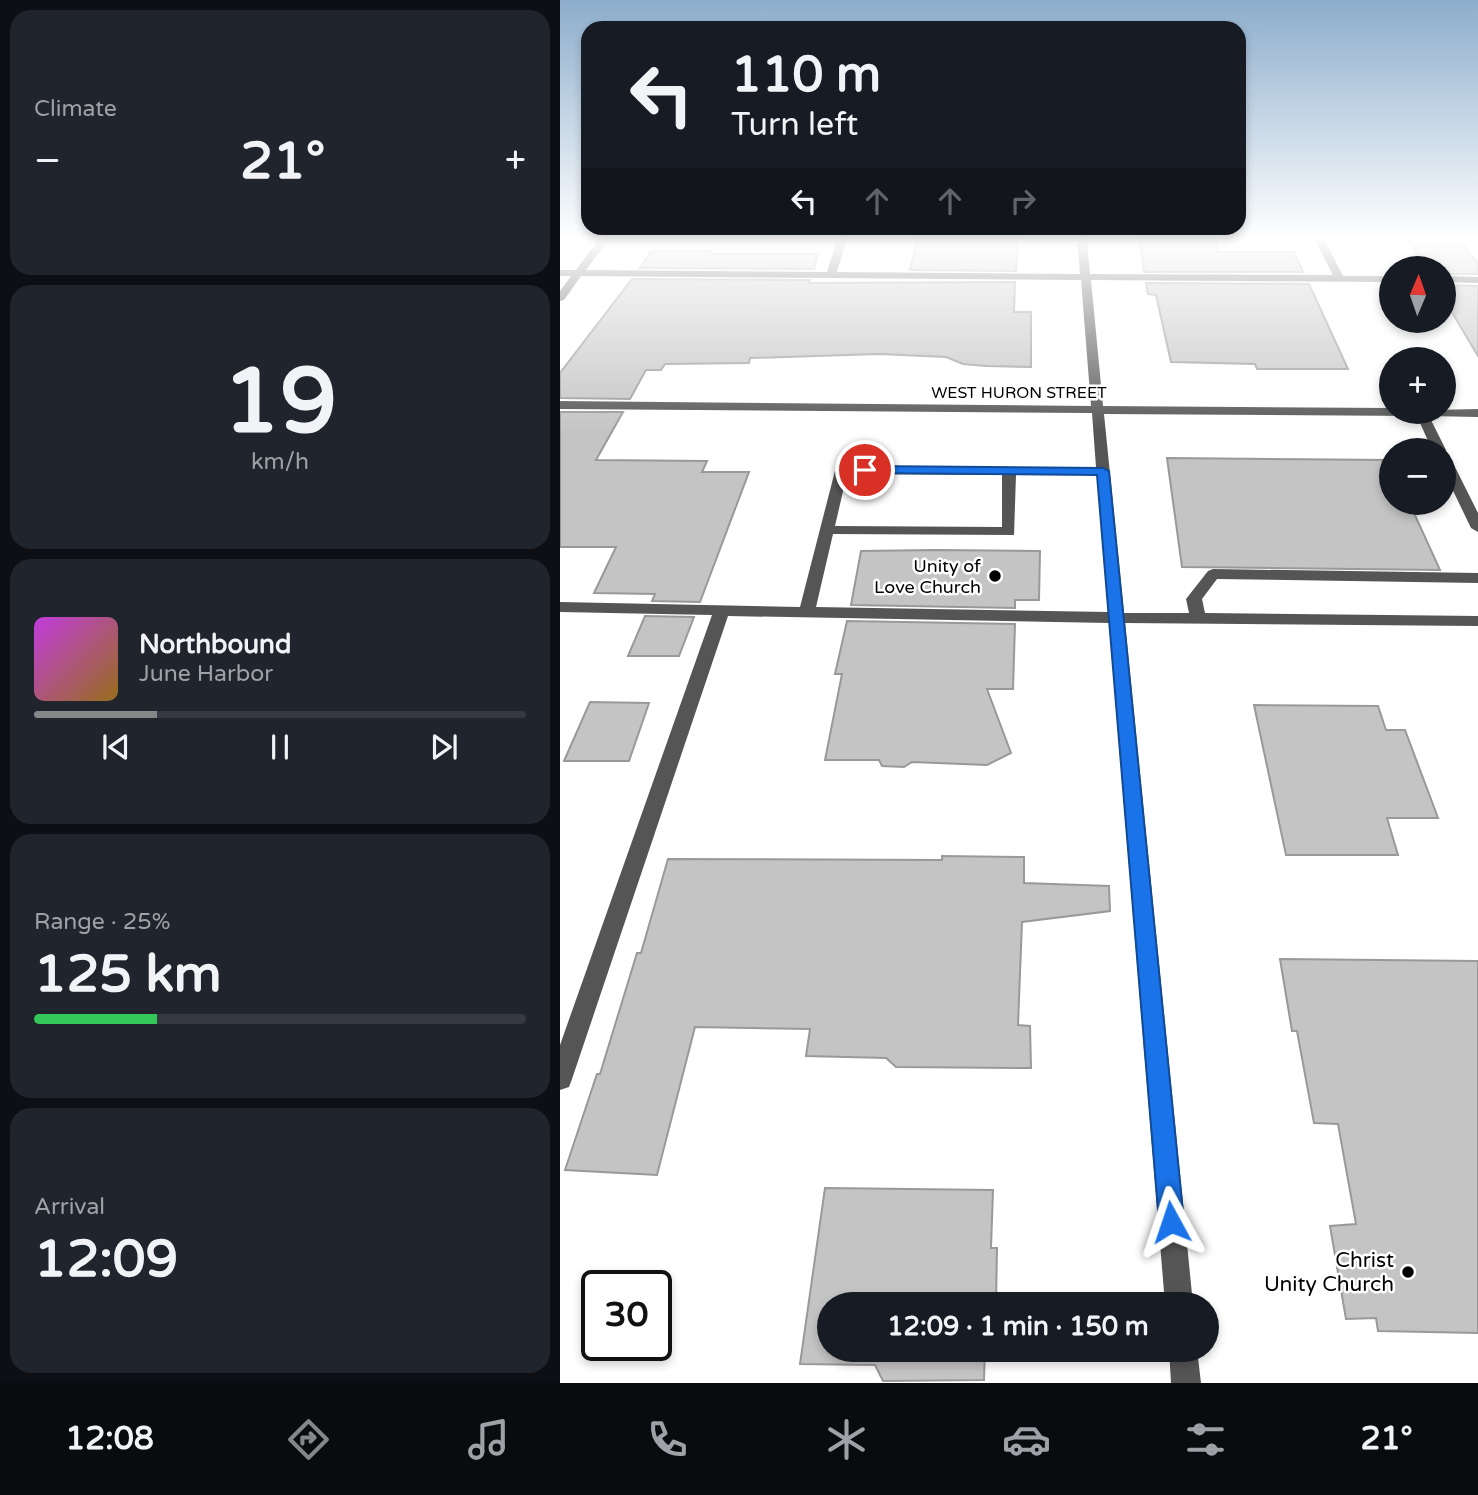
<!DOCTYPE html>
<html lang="en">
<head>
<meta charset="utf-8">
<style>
  body { margin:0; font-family:"Varela Round",sans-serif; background:#20242c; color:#f1f3f6; height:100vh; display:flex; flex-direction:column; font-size:26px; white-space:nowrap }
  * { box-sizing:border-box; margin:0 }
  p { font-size:23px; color:#9ea1a6 }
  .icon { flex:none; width:38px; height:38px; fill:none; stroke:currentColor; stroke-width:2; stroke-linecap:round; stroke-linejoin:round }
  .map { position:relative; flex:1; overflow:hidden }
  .drawer { display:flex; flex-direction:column; gap:10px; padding:10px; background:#0d0f14; width:560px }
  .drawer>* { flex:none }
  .banner { position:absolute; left:21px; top:21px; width:665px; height:214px; border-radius:21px; box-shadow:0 4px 10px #0003; background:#171b24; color:#f1f3f6; overflow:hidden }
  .needle { width:46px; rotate:2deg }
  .controls { position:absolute; left:819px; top:256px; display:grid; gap:14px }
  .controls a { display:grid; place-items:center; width:77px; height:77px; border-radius:50%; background:#171b24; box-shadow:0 4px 10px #0003; font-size:35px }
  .speed { position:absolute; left:21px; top:1270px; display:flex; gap:14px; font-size:35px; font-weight:700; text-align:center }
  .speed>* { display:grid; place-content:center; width:91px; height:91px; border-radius:50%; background:#171b24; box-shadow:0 4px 10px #0003; line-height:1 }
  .speed .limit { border:4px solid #111; border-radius:10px; background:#fff; color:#111 }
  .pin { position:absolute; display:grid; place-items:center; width:60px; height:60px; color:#fff; margin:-30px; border:4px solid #fff; border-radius:50%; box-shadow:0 2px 7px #0007 }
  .me { position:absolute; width:77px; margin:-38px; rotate:355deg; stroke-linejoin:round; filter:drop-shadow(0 0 5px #0008) }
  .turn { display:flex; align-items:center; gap:24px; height:147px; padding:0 35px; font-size:32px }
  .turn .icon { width:91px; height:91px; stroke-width:2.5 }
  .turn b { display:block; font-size:49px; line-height:60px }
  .lanes { display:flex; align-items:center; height:66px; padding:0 35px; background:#0003; justify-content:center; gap:35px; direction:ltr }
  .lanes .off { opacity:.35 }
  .big { font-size:52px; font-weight:800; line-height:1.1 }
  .drawer .card { flex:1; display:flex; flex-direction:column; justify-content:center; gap:10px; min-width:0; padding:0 24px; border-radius:21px; background:#20242c }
  .drawer .dial { align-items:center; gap:0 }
  .dial b { font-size:91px; line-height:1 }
  .song { display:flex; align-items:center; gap:21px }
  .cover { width:84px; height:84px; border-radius:10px; background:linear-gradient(135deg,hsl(290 70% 55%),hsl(40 70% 35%)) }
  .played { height:7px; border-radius:4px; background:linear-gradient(90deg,#858687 25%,#363941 25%) }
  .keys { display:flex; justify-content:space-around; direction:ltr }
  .heat { display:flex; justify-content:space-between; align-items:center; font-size:38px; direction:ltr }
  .charge { height:10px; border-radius:5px; background:linear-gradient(90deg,#34c759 25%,#363941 0) }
  .trip { position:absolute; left:257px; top:1292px; width:402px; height:70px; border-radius:35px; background:#171b24; box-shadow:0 4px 10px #0003; font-weight:800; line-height:70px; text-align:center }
  .tab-bar { display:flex; height:112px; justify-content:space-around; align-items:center; background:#090b0e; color:#9ea1a6 }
  .tab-bar .icon { width:49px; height:49px }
  .tab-bar .active { color:#858687 }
  .tab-bar b { font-size:32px; color:#f1f3f6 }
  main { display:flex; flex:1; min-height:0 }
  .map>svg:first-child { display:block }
  .building { fill:#c4c4c4; stroke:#999; stroke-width:2 }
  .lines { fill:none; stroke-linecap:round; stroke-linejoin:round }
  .minor { fill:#555; fill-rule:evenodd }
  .route { fill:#1a73e8; stroke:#114b97; stroke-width:2 }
  .poi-dot { fill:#000; stroke:#fff; stroke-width:2.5 }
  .labels { text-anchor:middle; stroke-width:5; stroke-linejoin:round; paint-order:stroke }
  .far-street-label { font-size:16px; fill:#000; stroke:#fff }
  .poi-label { font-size:18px; fill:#000; stroke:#fff; text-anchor:end }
  .near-poi-label { font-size:21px; fill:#000; stroke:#fff; text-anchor:end }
</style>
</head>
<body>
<main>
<section class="drawer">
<div class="card"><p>Climate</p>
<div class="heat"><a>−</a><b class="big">21°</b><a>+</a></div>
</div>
<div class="card dial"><b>19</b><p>km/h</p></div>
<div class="card">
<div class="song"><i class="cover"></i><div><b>Northbound</b><p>June Harbor</p></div></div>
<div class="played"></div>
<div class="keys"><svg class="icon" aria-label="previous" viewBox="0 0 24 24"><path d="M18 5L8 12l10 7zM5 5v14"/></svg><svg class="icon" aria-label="pause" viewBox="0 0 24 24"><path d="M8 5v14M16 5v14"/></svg><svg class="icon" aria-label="next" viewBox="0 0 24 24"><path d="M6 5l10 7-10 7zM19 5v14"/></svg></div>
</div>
<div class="card"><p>Range · 25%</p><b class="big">125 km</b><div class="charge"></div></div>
<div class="card"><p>Arrival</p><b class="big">12:09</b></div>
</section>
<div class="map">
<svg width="918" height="1383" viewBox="0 0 918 1383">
  <rect width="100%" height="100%" fill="#fff"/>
  <path class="building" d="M 357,239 L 458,239 L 456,271 L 350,270 Z
    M 580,239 L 655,239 L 658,252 L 734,252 L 743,272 L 584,272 Z
    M 848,239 L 899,239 L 918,264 L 918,274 L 884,274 L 884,268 L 865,268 Z
    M 91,251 L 151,251 L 150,254 L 258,254 L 254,269 L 80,268 Z
    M 72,279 L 250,280 L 249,283 L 455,282 L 454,312 L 471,312 L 471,367 L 426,366 L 403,364 L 386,357 L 320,354 L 190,358 L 189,363 L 105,364 L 101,370 L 86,370 L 70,399 L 0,398 L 0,373 Z
    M 586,283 L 749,284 L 788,369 L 697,369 L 695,364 L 611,362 L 596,295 L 588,294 Z
    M 884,285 L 918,286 L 918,356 L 884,299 Z
    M 0,412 L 63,412 L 36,460 L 147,461 L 142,472 L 189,472 L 140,602 L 92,601 L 95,594 L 34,593 L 56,547 L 0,547 Z
    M 607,458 L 829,460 L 831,502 L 849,502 L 880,570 L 622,567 Z
    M 375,550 L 480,551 L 479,600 L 455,600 L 455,608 L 291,605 L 301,551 Z
    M 85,616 L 134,617 L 119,656 L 68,656 Z
    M 287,621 L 455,624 L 453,689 L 427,689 L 451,753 L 427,765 L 352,762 L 344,767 L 322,766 L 319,760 L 265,760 L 282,674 L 275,674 Z
    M 30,702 L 89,703 L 69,761 L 4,761 Z
    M 694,705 L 818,706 L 826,730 L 845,730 L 878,818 L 827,818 L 838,855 L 726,855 Z
    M 382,856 L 464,857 L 464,883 L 549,886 L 550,911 L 462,922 L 458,1025 L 470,1026 L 471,1068 L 336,1067 L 326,1058 L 246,1056 L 250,1029 L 135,1027 L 97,1175 L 5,1170 L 37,1074 L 40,1074 L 77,953 L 81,953 L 108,859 L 382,860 Z
    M 720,959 L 918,961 L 918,1333 L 818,1331 L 816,1318 L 786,1319 L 770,1226 L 796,1224 L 778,1124 L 754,1123 L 737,1031 L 732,1031 Z
    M 265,1188 L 433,1190 L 431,1248 L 437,1248 L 436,1304 L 270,1304 L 270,1349 L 425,1349 L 424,1380 L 323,1381 L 315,1365 L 240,1364 Z"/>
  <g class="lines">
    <path class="minor" d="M 39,239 L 49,239 L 26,270 L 267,272 L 277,239 L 287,239 L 277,272 L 520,274 L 517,239 L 527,239 L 530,274 L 773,275 L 754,239 L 764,239 L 783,276 L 831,276 L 831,282 L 531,280 L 543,406 L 831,408 L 831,411 L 918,409 L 918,417 L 869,416 L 886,450 L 884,453 L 884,450 L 872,450 L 857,416 L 544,414 L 564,613 L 629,613 L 626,599 L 648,571 L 653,569 L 918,573 L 918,583 L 657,579 L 642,599 L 645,613 L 918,616 L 918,626 L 565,623 L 633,1304 L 605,1304 L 549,623 L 168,616 L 12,1079 L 9,1087 L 0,1090 L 0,1045 L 152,615 L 0,612 L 0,602 L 240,607 L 276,467 L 536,467 L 532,413 L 0,409 L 0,401 L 531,406 L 521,280 L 21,276 L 4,300 L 0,301 L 0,291 L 11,276 L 0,276 L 0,270 L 16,270 ZM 287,474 L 442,475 L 442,527 L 275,526 ZM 456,475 L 537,475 L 548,612 L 256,607 L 273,534 L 454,535 Z
      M 884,276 L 918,277 L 918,283 L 884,282 Z
      M 884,455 L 891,459 L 918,513 L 918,532 L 911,528 L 884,472 Z
      M 609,1349 L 637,1349 L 641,1383 L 611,1383 Z"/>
  </g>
  <linearGradient id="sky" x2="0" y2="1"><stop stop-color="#8cadcc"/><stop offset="0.55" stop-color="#fff"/><stop offset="1" stop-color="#fff" stop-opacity="0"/></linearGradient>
  <rect width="918" height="433" fill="url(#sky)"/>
  <path class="route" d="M 305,466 L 543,468 L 549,471 L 624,1222 L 620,1230 L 611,1234 L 603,1230 L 599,1222 L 537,475 L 301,473 L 299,470 Z"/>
  <g class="poi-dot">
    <circle cx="435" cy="576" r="7"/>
    <circle cx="848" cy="1272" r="7"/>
  </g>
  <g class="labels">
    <g class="far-street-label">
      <text x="459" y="398">WEST HURON STREET</text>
    </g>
    <g class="poi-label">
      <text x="421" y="572">Unity of<tspan x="421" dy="21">Love Church</tspan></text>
    </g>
    <g class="near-poi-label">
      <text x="834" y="1267">Christ<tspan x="834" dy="24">Unity Church</tspan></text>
    </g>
  </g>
</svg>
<div class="controls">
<a><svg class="needle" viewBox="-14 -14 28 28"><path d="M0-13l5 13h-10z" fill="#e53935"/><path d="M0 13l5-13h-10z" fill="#9ea1a6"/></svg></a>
<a>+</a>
<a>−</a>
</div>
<div class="speed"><div class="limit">30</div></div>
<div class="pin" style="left:305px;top:470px;background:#d93025"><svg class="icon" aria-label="arrive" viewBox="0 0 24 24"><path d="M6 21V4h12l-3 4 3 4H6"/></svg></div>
<svg class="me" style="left:611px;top:1222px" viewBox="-20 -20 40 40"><path d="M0-17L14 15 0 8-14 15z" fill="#1a73e8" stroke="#fff" stroke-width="4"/></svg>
<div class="trip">12:09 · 1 min · 150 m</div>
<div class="banner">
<div class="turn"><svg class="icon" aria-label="left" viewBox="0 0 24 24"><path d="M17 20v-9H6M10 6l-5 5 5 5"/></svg><div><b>110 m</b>Turn left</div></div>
<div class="lanes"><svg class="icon" aria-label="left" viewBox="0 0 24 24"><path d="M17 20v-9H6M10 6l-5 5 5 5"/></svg><svg class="icon off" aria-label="ahead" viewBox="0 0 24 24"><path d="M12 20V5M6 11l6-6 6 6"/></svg><svg class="icon off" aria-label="ahead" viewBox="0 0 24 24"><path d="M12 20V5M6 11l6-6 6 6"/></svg><svg class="icon off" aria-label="right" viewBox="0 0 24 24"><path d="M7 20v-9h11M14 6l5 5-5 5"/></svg></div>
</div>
</div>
</main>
<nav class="tab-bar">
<b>12:08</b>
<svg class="icon active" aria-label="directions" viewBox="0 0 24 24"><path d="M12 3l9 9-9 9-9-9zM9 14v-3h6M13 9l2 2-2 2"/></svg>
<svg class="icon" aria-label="music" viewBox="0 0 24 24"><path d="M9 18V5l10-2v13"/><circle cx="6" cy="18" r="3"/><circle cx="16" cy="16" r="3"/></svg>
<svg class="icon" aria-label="phone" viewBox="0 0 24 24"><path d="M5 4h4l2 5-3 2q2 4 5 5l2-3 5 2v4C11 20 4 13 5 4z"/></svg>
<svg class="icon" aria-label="climate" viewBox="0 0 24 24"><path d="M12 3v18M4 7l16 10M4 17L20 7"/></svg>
<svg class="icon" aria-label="car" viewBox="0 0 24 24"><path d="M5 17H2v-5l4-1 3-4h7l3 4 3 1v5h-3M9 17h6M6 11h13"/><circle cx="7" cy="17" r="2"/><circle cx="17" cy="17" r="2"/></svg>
<svg class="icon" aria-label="filters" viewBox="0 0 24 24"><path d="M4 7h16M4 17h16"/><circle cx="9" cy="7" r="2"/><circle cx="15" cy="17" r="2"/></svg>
<b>21°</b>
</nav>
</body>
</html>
